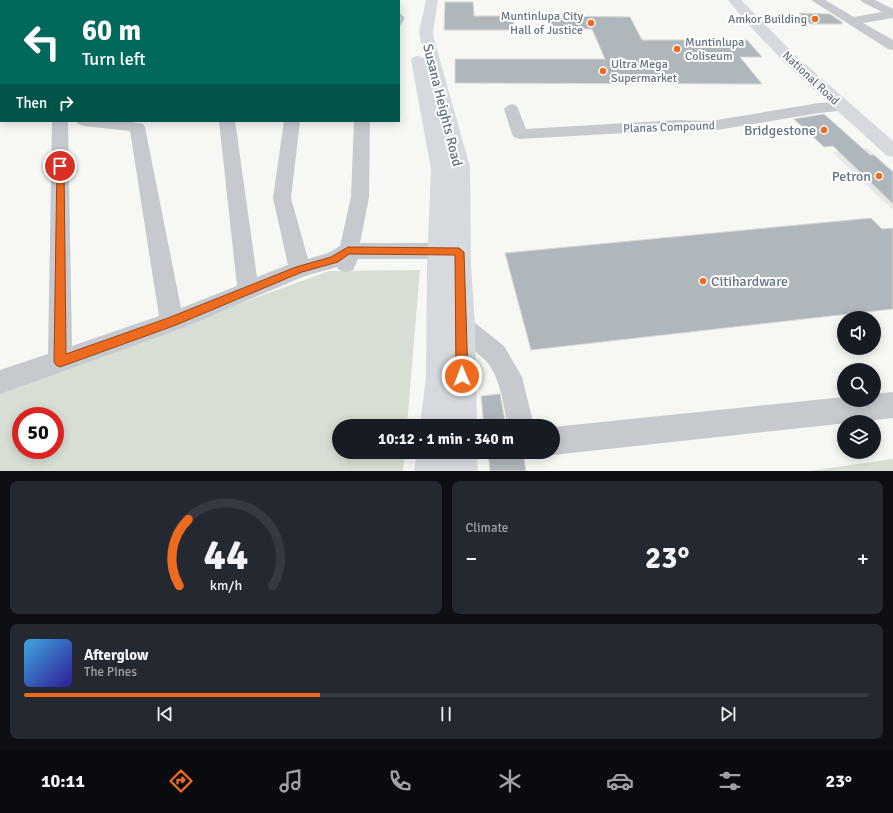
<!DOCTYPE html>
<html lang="en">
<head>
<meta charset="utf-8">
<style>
  body { margin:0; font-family:Signika,sans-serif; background:#242831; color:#f1f3f6; height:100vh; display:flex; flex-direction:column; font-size:15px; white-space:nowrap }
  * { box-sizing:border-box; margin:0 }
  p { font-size:13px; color:#9ea1a6 }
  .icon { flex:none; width:22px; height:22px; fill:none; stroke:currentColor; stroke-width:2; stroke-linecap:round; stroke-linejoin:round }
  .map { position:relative; height:471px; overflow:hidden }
  .drawer { display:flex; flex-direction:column; gap:10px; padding:10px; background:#0d0f14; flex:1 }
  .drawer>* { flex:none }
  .hud { position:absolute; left:0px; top:0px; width:400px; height:122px; box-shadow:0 2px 10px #0003; background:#00695c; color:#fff; overflow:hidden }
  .controls { position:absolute; left:837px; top:311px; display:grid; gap:8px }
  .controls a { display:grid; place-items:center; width:44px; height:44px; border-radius:50%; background:#171b24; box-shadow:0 2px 10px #0003; font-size:20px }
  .speed { position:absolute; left:12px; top:407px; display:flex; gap:8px; font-size:20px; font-weight:700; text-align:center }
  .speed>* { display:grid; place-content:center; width:52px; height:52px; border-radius:50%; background:#171b24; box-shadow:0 2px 10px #0003; line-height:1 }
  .speed .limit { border:6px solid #d22; background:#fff; color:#111 }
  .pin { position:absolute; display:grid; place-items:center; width:34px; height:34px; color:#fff; margin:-17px; border:2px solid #fff; border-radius:50%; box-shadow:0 1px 4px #0007 }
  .me { position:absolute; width:44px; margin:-22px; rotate:359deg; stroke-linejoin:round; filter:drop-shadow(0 0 3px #0008) }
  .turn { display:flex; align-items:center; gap:14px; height:84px; padding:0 16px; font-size:18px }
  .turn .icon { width:52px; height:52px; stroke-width:2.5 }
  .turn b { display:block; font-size:28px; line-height:34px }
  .then { display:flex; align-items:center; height:38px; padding:0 16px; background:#0003; gap:8px; font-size:15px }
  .big { font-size:30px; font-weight:700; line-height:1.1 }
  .drawer .card { flex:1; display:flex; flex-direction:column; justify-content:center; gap:6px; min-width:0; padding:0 14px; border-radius:8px; background:#242831 }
  .drawer .dial { align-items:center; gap:0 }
  .dial svg { height:104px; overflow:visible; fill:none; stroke:#363941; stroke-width:7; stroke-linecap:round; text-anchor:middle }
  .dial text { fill:#f1f3f6; stroke:none }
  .song { display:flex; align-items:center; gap:12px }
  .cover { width:48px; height:48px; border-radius:6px; background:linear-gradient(135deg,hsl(200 70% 55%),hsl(250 70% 35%)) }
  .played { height:4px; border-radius:2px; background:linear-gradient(90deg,#ed6a1e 35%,#363941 35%) }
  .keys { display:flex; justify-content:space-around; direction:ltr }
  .heat { display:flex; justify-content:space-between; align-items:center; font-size:22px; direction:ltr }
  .drawer .tiles { flex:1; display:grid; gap:10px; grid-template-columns:1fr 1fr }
  .card:last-child { grid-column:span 2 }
  .trip { position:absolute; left:332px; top:419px; width:228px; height:40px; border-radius:20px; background:#171b24; box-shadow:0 2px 10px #0003; font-weight:700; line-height:40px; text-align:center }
  .dock { display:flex; height:64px; justify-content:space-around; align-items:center; background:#090b0e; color:#9ea1a6 }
  .dock .icon { width:28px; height:28px }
  .dock .active { color:#ed6a1e }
  .dock b { font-size:18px; color:#f1f3f6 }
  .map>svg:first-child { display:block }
  .built { fill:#e7e8e7 }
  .green { fill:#d7dfd4; fill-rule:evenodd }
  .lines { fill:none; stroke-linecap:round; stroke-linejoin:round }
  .stream { stroke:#c3cbd1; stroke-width:3 }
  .building { fill:#afb6bc; stroke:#d8d9d6 }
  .minor { fill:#c6c9cd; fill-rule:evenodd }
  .major { fill:#d6dadf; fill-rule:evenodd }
  .highway { fill:#d6dadf; fill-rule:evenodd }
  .route { fill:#ed6a1e; stroke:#9a4514 }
  .poi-dot { fill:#ed6a1e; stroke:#fff; stroke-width:1.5 }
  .labels { text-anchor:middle; stroke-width:4; stroke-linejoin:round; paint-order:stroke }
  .far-poi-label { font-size:12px; fill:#647386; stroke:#fff; text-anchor:end }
  .far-street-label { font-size:12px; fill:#647386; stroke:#fff }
  .street-label { font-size:14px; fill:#647386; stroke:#fff }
  .poi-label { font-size:14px; fill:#647386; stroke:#fff; text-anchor:end }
</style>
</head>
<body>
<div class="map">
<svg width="893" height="471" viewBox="0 0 893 471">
  <rect width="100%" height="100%" fill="#f7f7f4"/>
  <path class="built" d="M 867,148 L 893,171 L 893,210 L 832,152 Z"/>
  <path class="green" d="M 420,270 L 407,426 L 339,426 L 339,452 L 405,452 L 403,471 L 0,471 L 0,391 L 329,271 ZM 21,416 L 55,416 L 55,450 L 21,450 Z
    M 893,459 L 893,471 L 809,471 Z"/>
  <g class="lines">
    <path class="stream" d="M 399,15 L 403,18 L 399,25"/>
  </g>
  <path class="building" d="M 445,2 L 473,2 L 474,16 L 512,16 L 515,30 L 444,30 Z
    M 799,13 L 830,14 L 842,22 L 842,24 L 810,24 Z
    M 547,16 L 630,17 L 642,40 L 747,40 L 762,57 L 740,57 L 762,84 L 455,83 L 455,59 L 605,59 L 592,29 L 550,29 Z
    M 824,114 L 870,155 L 874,155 L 893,172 L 893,204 L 833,146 L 824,147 L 794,119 Z
    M 871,218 L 882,229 L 893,228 L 893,309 L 531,350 L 505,253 Z
    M 500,394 L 506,426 L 484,426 L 481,396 Z
    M 488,452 L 523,452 L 526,471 L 490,471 Z"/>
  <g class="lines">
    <path class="minor" d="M 233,0 L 245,0 L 245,1 L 233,1 Z
      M 811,0 L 825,0 L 854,17 L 882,12 L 862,2 L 860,0 L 875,0 L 893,9 L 893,18 L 863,23 L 893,40 L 893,50 L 888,49 Z
      M 842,102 L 847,104 L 850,107 L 847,110 L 819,113 L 711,131 L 678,130 L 520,139 L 514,137 L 512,134 L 504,109 L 507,106 L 512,104 L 517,106 L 526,129 L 678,120 L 711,121 L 819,103 Z
      M 52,121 L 68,121 L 72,346 L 159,316 L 130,131 L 84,126 L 78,124 L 76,121 L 126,121 L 143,124 L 145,127 L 181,308 L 237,286 L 219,121 L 235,121 L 257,277 L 288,265 L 273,198 L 284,121 L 300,121 L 291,198 L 308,259 L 328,253 L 340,246 L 351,197 L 354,121 L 370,121 L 369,197 L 360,243 L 455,243 L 462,245 L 465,251 L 462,257 L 455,259 L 358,259 L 353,270 L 346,272 L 339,270 L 337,267 L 305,276 L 180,329 L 0,394 L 0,370 L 48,354 Z
      M 462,316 L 470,319 L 504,346 L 522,377 L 534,426 L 508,426 C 503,405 501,378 486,361 C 474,349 458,341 450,326 L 454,319 Z
      M 893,392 L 893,418 L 553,455 L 546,452 L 553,452 L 553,427 L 844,397 L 844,400 L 874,400 L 874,394 Z"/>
    <path class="major" d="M 426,0 L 438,0 L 433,32 L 434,39 L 470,167 L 471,266 L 475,326 L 477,426 L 420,426 L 426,377 L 427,265 L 431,169 L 411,60 L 413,57 L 418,56 L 425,59 L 419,32 Z
      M 417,452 L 477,452 L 478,471 L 446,471 L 446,463 L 446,471 L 414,471 Z"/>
    <path class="highway" d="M 0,0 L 9,0 L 1,1 L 1,5 Z
      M 728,0 L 741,0 L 796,56 L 893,141 L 893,157 L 886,155 L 785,63 L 747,23 Z
      M 0,18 L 1,18 L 1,31 L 0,31 Z
      M 0,106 L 1,121 L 5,121 L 0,122 Z"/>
  </g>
  <path class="route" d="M 57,164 L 60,164 L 64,166 L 66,354 L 168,318 L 296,267 L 331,257 L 348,247 L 459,248 L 464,252 L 468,376 L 466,380 L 462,382 L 458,380 L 456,376 L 455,255 L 349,254 L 338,262 L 302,272 L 176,325 L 60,367 L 56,365 L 54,362 Z"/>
  <g class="poi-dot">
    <circle cx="815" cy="19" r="4"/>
    <circle cx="591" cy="23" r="4"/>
    <circle cx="677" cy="49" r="4"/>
    <circle cx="603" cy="71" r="4"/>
    <circle cx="824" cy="130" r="4"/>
    <circle cx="879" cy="176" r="4"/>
    <circle cx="703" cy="281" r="4"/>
  </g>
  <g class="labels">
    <g class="far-poi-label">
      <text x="583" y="20">Muntinlupa City<tspan x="583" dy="14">Hall of Justice</tspan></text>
      <text x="807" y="23">Amkor Building</text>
      <text x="685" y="46" text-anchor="start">Muntinlupa<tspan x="685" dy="14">Coliseum</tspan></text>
      <text x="611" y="68" text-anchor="start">Ultra Mega<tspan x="611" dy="14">Supermarket</tspan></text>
    </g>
    <g class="far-street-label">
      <text transform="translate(811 78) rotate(43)" y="4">National Road</text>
      <text transform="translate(669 127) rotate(-2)" y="4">Planas Compound</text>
    </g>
    <g class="street-label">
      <text transform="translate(443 105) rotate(76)" y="5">Susana Heights Road</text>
    </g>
    <g class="poi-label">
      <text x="816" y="135">Bridgestone</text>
      <text x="871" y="181">Petron</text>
      <text x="711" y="286" text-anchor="start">Citihardware</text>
    </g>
  </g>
</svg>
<div class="controls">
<a><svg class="icon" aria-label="sound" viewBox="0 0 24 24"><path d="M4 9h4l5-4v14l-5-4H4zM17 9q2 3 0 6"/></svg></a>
<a><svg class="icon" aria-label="search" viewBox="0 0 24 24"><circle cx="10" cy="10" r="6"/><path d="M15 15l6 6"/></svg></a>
<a><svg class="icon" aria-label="layers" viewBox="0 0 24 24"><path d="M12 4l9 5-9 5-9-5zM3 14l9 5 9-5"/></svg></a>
</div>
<div class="speed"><div class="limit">50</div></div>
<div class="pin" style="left:60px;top:166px;background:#d93025"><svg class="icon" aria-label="arrive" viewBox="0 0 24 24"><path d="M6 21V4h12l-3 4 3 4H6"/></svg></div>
<svg class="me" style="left:462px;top:376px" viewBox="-20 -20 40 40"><circle r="17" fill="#ed6a1e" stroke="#fff" stroke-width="3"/><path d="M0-11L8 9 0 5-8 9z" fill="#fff"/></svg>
<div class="trip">10:12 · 1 min · 340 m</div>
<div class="hud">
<div class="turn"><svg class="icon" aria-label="left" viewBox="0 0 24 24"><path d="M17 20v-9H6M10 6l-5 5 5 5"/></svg><div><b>60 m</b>Turn left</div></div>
<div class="then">Then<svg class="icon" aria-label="right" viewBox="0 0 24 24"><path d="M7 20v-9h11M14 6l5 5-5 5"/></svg></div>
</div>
</div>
<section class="drawer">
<div class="tiles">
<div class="card dial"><svg viewBox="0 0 100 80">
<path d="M14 69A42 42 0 1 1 86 69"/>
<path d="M14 69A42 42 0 0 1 21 18" stroke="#ed6a1e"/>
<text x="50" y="56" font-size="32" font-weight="700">44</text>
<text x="50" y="72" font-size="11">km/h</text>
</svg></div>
<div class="card"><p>Climate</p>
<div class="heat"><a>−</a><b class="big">23°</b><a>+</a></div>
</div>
<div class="card">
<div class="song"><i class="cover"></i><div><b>Afterglow</b><p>The Pines</p></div></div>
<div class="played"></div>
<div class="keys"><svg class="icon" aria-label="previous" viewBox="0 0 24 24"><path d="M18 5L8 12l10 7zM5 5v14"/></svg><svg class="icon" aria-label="pause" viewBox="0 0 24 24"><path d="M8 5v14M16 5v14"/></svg><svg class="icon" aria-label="next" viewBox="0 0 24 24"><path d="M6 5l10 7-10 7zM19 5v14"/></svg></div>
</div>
</div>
</section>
<nav class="dock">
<b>10:11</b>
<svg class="icon active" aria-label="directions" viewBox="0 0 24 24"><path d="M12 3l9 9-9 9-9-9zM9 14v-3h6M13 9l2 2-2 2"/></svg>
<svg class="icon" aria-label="music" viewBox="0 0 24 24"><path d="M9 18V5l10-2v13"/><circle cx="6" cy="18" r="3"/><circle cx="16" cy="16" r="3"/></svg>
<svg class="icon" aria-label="phone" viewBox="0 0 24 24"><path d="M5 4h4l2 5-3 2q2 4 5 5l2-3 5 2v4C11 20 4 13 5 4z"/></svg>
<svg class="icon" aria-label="climate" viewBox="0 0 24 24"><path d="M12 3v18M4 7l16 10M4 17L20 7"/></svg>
<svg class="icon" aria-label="car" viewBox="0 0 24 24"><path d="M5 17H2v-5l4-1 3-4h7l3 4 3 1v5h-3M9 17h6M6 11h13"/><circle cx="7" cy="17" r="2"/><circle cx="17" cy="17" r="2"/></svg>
<svg class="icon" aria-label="filters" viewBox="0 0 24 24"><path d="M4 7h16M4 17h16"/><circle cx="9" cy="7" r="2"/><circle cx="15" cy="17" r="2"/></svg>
<b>23°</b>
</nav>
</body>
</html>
